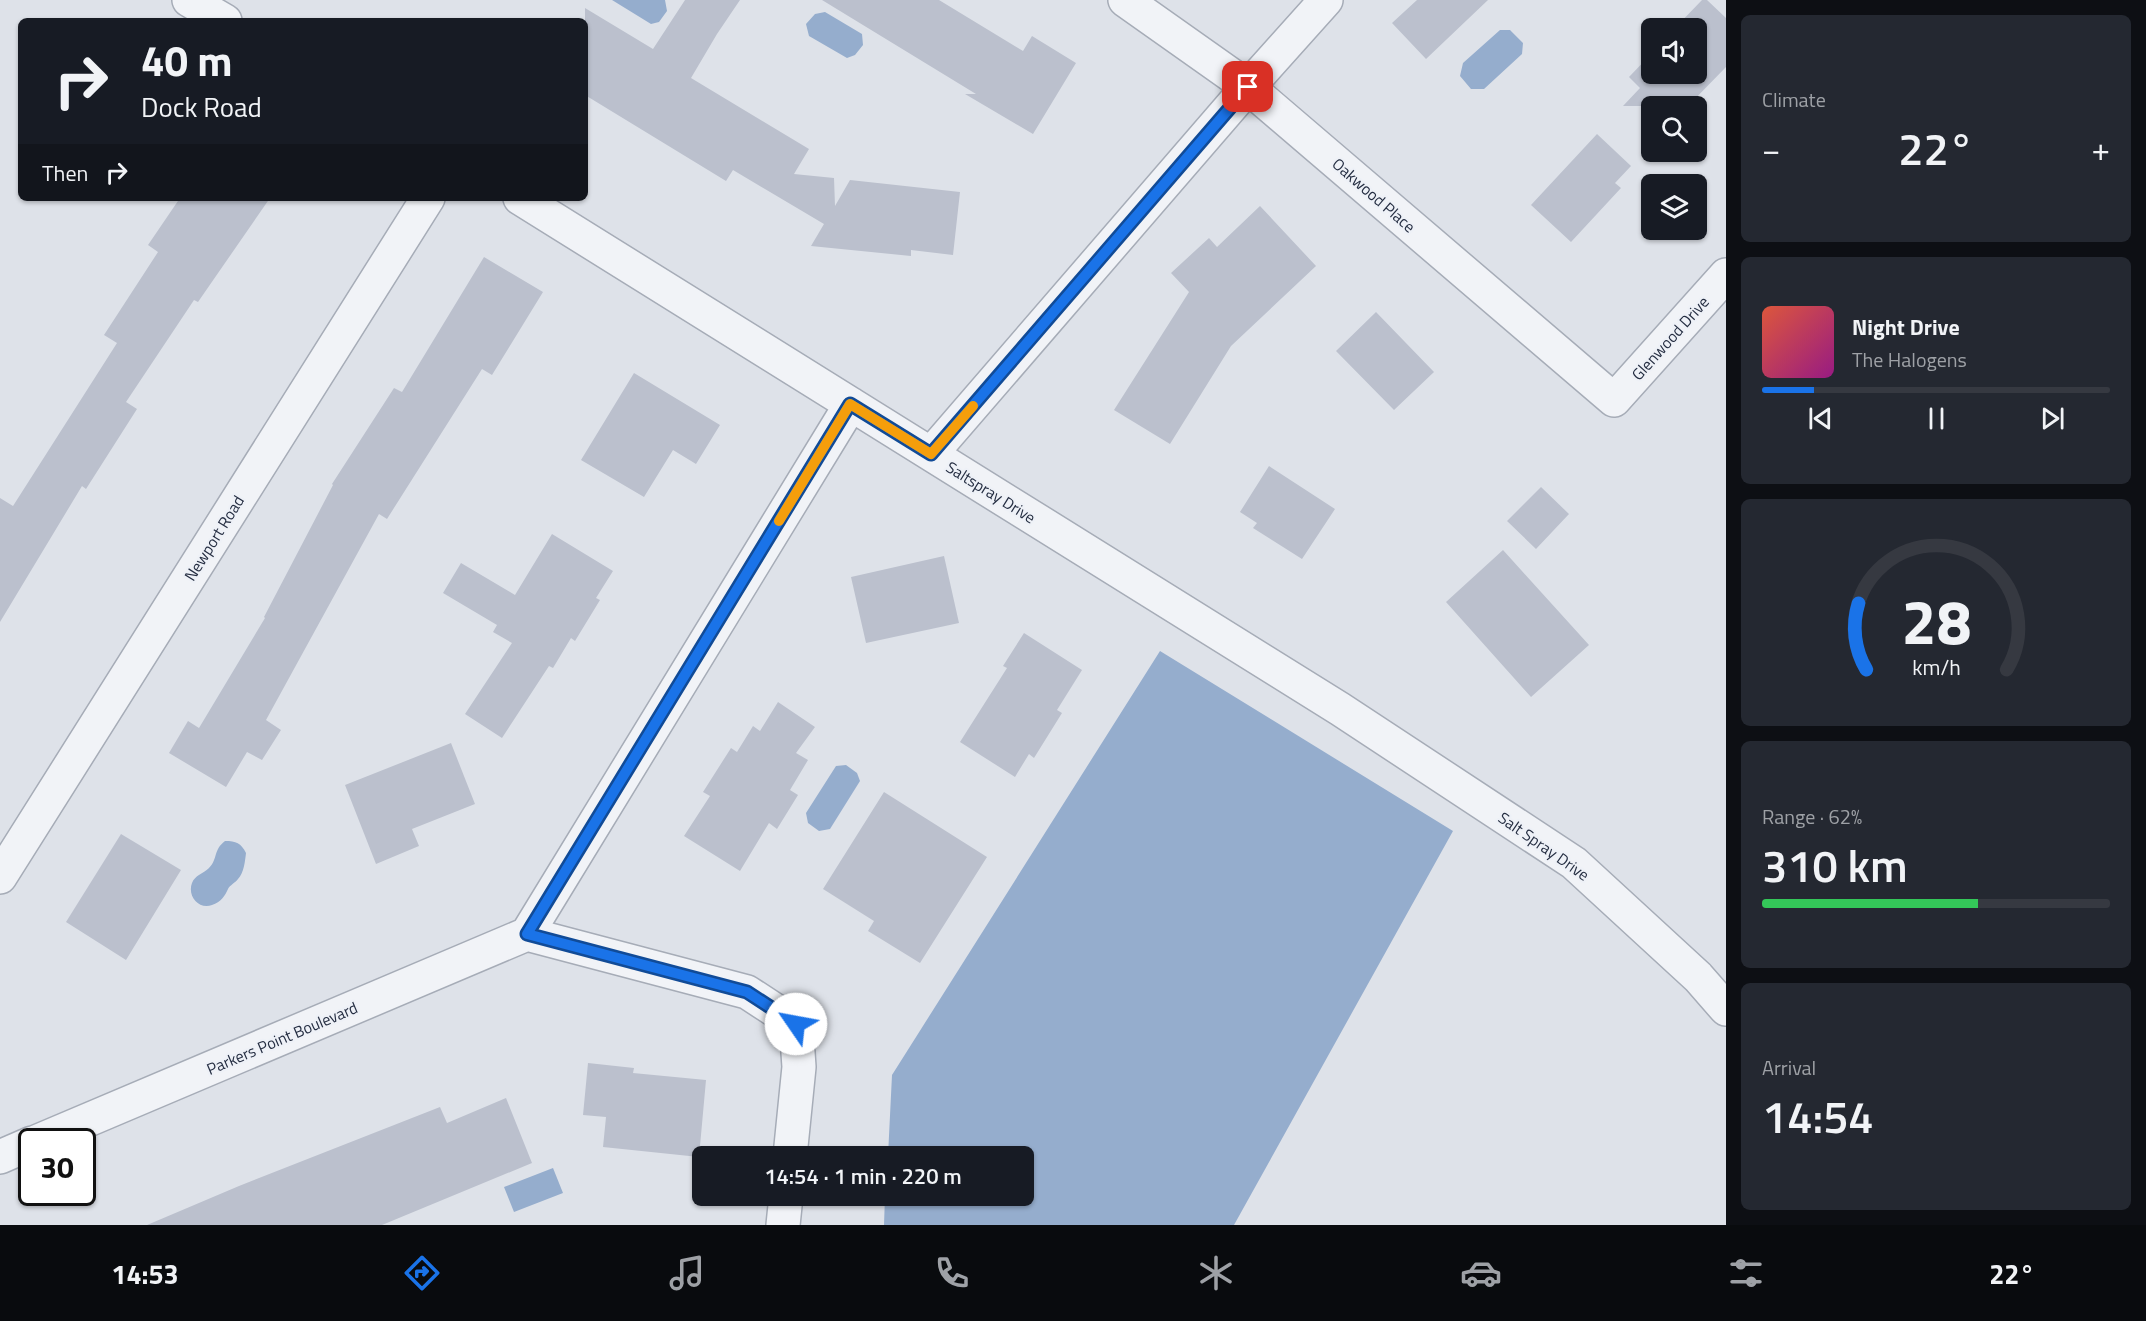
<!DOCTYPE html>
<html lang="en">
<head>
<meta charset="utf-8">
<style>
  body { margin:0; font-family:"Titillium Web",sans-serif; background:#242831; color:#f1f3f6; height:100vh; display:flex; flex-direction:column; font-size:22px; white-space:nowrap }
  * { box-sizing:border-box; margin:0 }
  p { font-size:20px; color:#9ea1a6 }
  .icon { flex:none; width:33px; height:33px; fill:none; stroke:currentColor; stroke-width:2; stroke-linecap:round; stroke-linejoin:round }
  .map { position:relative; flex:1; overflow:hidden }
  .drawer { display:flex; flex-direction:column; gap:15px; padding:15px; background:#0d0f14; width:420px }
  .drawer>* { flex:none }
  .banner { position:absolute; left:18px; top:18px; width:570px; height:183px; border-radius:9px; box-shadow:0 2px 4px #0004; background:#171b24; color:#f1f3f6; overflow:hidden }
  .fabs { position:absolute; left:1641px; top:18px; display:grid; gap:12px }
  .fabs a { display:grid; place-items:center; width:66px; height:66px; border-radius:9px; background:#171b24; box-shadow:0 2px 4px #0004; font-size:30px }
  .speed { position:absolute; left:18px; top:1128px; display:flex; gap:12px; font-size:30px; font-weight:700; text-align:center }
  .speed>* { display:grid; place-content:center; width:78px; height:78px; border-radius:50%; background:#171b24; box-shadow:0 2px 4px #0004; line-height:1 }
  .speed .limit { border:3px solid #111; border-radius:9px; background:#fff; color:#111 }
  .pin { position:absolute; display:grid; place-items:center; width:51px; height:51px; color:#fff; margin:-26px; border-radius:12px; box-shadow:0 3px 9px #0006 }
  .me { position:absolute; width:66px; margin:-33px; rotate:303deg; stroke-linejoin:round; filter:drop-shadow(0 0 4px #0008) }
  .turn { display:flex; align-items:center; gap:21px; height:126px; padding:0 24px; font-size:27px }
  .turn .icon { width:78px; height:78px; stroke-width:2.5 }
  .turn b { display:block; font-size:42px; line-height:51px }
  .then { display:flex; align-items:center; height:57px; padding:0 24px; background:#0003; gap:12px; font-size:22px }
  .big { font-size:45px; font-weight:600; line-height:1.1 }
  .drawer .tile { flex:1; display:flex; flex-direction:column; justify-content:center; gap:9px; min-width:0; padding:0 21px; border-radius:9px; background:#242831 }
  .drawer .dial { align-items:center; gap:0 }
  .dial svg { height:156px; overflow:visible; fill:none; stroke:#363941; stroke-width:7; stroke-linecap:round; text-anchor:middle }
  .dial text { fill:#f1f3f6; stroke:none }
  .song { display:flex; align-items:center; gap:18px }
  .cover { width:72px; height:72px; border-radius:9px; background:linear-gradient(135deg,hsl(10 70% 55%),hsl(310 70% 35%)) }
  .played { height:6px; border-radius:3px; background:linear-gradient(90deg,#1a73e8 15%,#363941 15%) }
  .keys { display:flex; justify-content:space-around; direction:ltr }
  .heat { display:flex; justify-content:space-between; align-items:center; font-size:33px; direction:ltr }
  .charge { height:9px; border-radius:4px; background:linear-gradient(90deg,#34c759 62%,#363941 0) }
  .trip { position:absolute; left:692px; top:1146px; width:342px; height:60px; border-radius:9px; background:#171b24; box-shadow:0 2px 4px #0004; font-weight:600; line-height:60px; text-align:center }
  .tab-bar { display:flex; height:96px; justify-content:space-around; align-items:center; background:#090b0e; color:#9ea1a6 }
  .tab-bar .icon { width:42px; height:42px }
  .tab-bar .current { color:#1a73e8 }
  .tab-bar b { font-size:27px; color:#f1f3f6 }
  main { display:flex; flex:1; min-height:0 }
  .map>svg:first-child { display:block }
  .water { fill:#95adcd }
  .building { fill:#bbc0cd }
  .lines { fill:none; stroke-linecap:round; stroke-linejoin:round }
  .street-casing { stroke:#a6acb7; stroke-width:36 }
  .street { stroke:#f1f3f7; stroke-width:33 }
  .route-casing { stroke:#114b97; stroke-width:15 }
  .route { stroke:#1a73e8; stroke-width:10 }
  .slow { stroke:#f59e0b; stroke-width:10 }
  .labels { text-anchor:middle; stroke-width:4.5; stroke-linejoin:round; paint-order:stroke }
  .street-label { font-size:16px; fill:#252e42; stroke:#eef1f7 }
</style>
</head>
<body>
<main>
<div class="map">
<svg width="1726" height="1225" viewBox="0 0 1726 1225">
  <rect width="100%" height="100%" fill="#dee2e9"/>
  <path class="water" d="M 612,0 L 665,0 L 667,11 L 659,22 L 651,24 Z
    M 825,12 L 862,34 L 863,45 L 855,55 L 847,58 L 809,36 L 806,24 L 815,14 Z
    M 1500,30 L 1510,30 L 1523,43 L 1522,54 L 1484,89 L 1471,89 L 1460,76 L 1463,63 Z
    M 1160,651 L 1453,831 L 1234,1225 L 884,1225 L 885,1196 L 1023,1196 L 1023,1156 L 888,1156 L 892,1075 Z
    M 846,765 L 857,773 L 860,781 L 830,829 L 819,831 L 808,823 L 806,813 L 836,766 Z
    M 225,841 C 236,841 241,843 246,853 C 245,861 244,873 238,879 C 235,883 230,885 228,889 C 225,896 221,902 212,905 C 199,910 187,896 192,883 C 195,875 203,874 209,868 C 218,859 213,850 225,841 Z
    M 553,1168 L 563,1193 L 514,1212 L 504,1187 Z"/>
  <path class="building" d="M 685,0 L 740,0 L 717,34 L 691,78 L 809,149 L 794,174 L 834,178 L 835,206 L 850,180 L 960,192 L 953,255 L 911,250 L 911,256 L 811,246 L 824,224 L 733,170 L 726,181 L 585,95 L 585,8 L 653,49 Z
    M 822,0 L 939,0 L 1023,51 L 1032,36 L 1076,63 L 1033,134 L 965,94 L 976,94 Z
    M 1417,0 L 1488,0 L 1426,59 L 1392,23 Z
    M 1702,0 L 1707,0 L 1726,18 L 1726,67 L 1688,106 L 1623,106 L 1640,88 L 1629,77 L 1652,53 L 1652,74 L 1696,74 L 1696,28 L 1675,28 Z
    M 1597,134 L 1631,166 L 1615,183 L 1621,188 L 1571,242 L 1531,205 Z
    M 180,198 L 270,198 L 198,302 L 194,300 L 126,402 L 137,409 L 86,489 L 82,486 L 0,622 L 0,498 L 13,506 L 117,343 L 104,335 L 158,252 L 148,245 Z
    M 1260,206 L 1316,266 L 1231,346 L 1170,444 L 1114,410 L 1189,292 L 1171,273 L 1209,238 L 1217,247 Z
    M 484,257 L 543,292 L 492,375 L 482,369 L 387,519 L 379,514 L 266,720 L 281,730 L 262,760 L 247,752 L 226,787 L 169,753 L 188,721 L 199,728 L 265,618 L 264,617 L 333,485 L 332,484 L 394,388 L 402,392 Z
    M 1376,312 L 1434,372 L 1394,410 L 1336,351 Z
    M 634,373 L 720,425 L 696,464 L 673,450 L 644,497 L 581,460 Z
    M 1269,466 L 1335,509 L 1302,559 L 1253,528 L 1257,523 L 1240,512 Z
    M 1541,487 L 1569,514 L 1536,549 L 1507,521 Z
    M 552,534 L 613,571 L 596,598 L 600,600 L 575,641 L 571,638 L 553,668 L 549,666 L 502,738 L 465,714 L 512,643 L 493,632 L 497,625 L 443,593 L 461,563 L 515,595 Z
    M 1503,550 L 1589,645 L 1531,697 L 1446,602 Z
    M 944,556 L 959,623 L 866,643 L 851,577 Z
    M 1024,633 L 1082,670 L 1057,710 L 1062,713 L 1034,758 L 1029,754 L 1015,777 L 960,742 L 1007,668 L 1003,666 Z
    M 778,702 L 815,727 L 796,753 L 808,760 L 790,790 L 798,795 L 777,829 L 769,823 L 740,871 L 684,836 L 710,796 L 703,792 L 731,748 L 737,752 L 753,726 L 760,731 Z
    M 451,743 L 475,804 L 412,829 L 419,846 L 376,864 L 345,785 Z
    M 884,792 L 987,857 L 920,963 L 868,931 L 874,921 L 823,889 Z
    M 121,834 L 181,870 L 126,960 L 66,922 Z
    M 588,1063 L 634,1068 L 633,1073 L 706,1080 L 699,1157 L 603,1147 L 606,1117 L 583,1115 Z
    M 506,1098 L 532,1163 L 382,1225 L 147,1225 L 239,1186 L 440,1107 L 447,1123 Z"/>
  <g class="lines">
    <defs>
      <path id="street" d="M 189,0 L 225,21
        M 1125,0 L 1248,87 L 1614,400 L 1726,275
        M 520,198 L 1340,709 L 1574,863 L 1698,977 L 1726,1009
        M 931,454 L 1248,87 L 1326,0
        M 0,877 L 428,198
        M 527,934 L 851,404
        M 527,934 L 747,992 L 796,1024 L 799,1067 L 790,1156
        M 36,1142 L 527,934
        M 0,1157 L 32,1143
        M 783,1225 L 786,1196"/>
    </defs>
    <use href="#street" class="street-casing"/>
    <use href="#street" class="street"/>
  </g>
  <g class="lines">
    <defs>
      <path id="route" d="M 796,1024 L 747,992 L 527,934 L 850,404 L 931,454 L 1248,87"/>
    </defs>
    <use href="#route" class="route-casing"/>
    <use href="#route" class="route"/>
    <path class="slow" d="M 779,521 L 850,404 L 931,454 L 973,406"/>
  </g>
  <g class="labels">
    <g class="street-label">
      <text transform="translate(1374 195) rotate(41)" y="6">Oakwood Place</text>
      <text transform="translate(1670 338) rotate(-48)" y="6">Glenwood Drive</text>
      <text transform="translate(991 492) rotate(32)" y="6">Saltspray Drive</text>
      <text transform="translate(214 538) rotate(-58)" y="6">Newport Road</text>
      <text transform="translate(1544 846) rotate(35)" y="6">Salt Spray Drive</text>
      <text transform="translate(282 1038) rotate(-23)" y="6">Parkers Point Boulevard</text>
    </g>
  </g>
</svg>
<div class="fabs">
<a><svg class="icon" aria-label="sound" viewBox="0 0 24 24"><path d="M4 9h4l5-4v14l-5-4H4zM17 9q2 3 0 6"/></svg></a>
<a><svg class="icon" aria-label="search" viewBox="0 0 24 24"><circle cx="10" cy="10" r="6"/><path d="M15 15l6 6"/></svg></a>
<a><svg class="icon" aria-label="layers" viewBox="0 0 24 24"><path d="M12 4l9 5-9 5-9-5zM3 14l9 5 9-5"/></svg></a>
</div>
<div class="speed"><div class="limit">30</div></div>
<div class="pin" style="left:1248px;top:87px;background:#d93025"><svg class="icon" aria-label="arrive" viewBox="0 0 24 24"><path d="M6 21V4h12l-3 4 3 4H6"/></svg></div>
<svg class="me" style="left:796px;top:1024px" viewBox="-20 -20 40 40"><circle r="19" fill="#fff"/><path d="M0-13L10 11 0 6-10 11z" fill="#1a73e8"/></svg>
<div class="trip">14:54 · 1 min · 220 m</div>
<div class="banner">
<div class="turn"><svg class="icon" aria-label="right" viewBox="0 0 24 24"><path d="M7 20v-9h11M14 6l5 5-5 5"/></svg><div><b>40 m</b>Dock Road</div></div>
<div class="then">Then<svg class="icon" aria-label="right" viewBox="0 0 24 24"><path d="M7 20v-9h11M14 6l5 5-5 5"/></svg></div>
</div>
</div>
<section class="drawer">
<div class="tile"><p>Climate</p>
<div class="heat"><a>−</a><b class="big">22°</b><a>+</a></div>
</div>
<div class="tile">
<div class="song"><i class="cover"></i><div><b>Night Drive</b><p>The Halogens</p></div></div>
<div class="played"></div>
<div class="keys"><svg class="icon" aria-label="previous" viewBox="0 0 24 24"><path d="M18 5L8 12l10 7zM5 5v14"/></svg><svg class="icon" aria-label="pause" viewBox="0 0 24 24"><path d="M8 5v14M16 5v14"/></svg><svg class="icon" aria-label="next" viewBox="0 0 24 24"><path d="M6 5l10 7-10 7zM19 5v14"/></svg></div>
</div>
<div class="tile dial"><svg viewBox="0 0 100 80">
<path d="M14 69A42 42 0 1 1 86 69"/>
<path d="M14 69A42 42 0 0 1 10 35" stroke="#1a73e8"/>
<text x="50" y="56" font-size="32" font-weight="700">28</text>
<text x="50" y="72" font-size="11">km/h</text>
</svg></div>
<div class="tile"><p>Range · 62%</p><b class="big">310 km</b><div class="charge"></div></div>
<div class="tile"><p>Arrival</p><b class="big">14:54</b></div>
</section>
</main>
<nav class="tab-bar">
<b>14:53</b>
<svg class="icon current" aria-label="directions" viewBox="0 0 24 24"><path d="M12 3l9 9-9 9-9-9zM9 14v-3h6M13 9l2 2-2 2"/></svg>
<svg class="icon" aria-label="music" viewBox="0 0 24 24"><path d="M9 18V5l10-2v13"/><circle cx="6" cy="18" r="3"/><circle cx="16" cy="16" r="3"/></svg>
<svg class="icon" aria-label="phone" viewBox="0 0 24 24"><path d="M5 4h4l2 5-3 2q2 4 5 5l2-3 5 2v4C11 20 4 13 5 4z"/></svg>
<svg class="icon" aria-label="climate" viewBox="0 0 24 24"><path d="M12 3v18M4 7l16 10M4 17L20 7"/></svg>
<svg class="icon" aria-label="car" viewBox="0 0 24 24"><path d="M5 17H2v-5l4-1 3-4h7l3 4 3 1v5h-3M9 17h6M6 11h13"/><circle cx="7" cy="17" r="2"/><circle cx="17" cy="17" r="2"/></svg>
<svg class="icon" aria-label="filters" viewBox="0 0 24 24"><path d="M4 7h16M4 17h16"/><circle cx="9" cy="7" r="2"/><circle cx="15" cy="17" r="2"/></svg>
<b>22°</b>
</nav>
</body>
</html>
